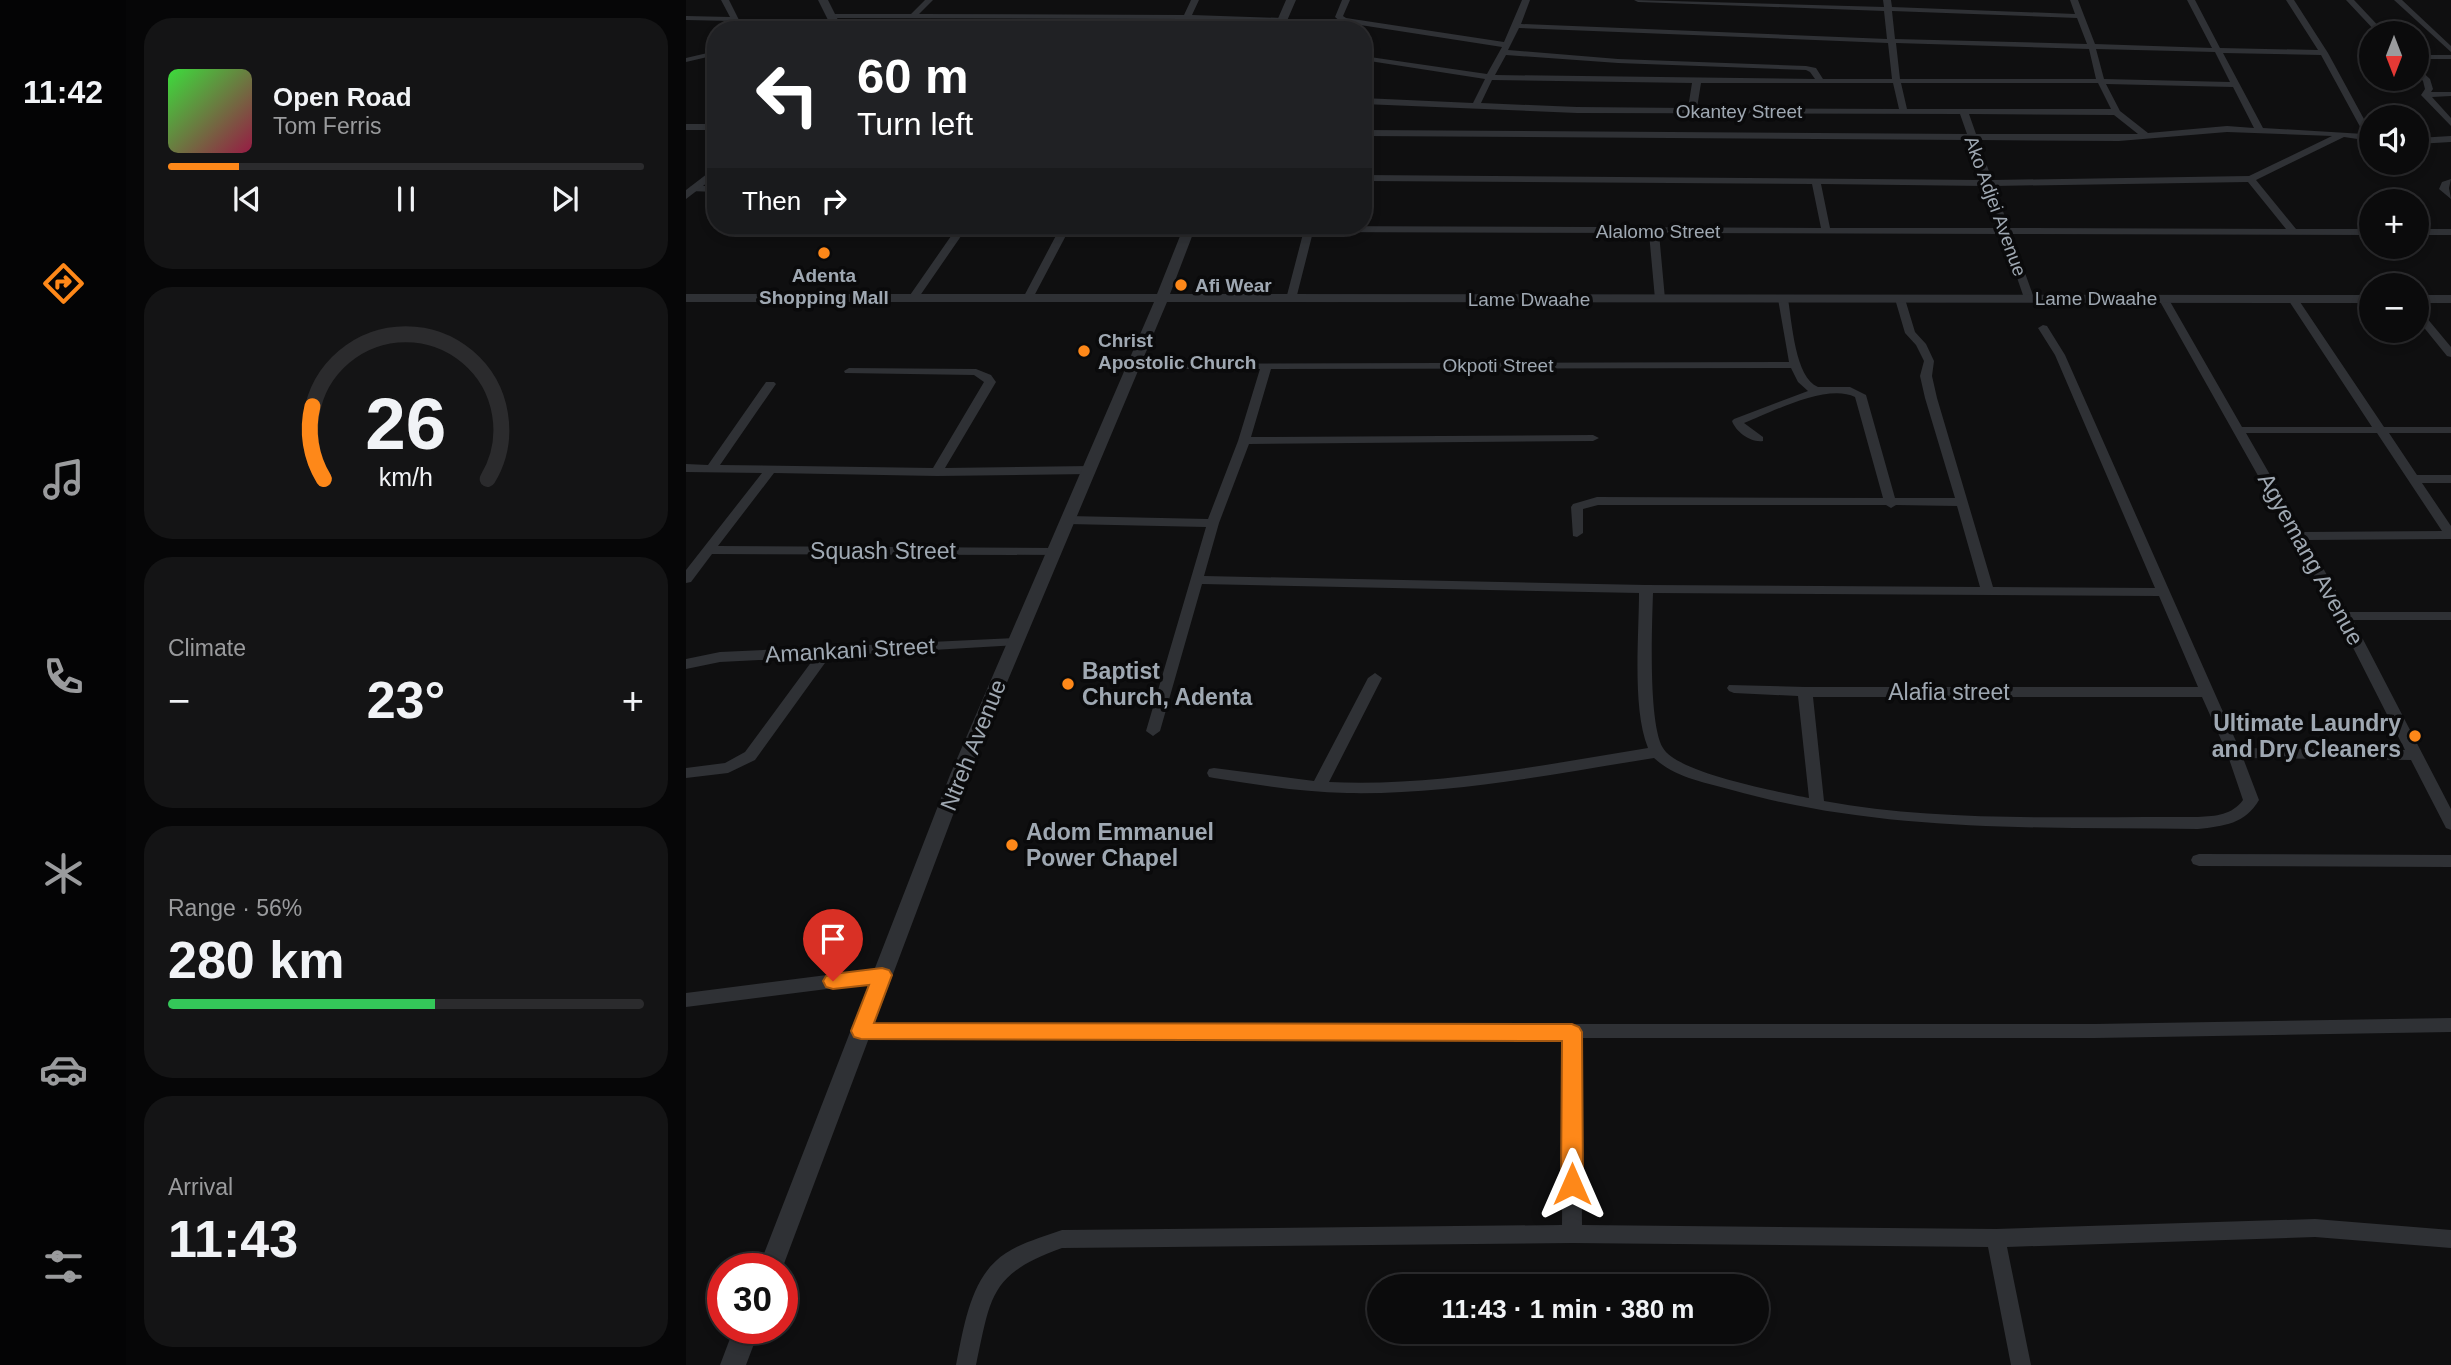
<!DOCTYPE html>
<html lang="en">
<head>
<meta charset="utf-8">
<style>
  body { margin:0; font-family:Arial,sans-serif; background:#141415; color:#f1f3f6; height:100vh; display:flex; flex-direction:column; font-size:26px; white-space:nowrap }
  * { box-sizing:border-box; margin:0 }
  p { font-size:23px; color:#9a9b9d }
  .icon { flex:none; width:38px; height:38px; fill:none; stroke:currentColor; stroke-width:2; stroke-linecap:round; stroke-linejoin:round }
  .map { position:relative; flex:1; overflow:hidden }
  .sheet { display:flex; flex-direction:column; gap:18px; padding:18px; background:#060607; width:560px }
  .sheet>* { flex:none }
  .banner { position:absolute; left:21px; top:21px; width:665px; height:214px; border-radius:28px; box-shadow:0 4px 10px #0003,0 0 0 2px #2b2b2d; background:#202124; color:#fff; overflow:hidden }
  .needle { width:46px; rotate:180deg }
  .tools { position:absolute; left:1673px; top:21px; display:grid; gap:14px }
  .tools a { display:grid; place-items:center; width:70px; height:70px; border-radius:50%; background:#0b0b0c; box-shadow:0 4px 10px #0003,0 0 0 2px #2b2b2d; font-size:35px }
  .speed { position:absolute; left:21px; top:1253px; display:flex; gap:14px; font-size:35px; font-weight:700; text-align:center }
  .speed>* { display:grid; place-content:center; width:91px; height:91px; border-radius:50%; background:#0b0b0c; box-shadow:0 4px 10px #0003,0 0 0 2px #2b2b2d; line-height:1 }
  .speed .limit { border:10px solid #d22; background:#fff; color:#111 }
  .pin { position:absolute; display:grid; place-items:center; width:60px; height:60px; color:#fff; margin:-72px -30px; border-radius:50% 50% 50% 0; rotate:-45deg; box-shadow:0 0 7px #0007 }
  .pin .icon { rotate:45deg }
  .me { position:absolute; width:77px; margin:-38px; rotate:0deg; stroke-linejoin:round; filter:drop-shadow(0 0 5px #0008) }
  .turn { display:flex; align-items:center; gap:24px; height:147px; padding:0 35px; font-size:32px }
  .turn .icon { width:91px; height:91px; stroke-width:2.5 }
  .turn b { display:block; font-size:49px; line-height:60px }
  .then { display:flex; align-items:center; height:66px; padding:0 35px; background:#0003; gap:14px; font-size:26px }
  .big { font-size:52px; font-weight:700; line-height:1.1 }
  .sheet .tile { flex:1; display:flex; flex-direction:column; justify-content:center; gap:10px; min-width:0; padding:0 24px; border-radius:28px; background:#141415 }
  .sheet .dial { align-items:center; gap:0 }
  .dial svg { height:182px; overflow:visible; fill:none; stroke:#2b2b2d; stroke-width:7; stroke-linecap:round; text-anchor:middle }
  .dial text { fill:#f1f3f6; stroke:none }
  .song { display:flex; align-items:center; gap:21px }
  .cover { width:84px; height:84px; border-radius:10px; background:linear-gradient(135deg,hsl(120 70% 55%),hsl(340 70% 35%)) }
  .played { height:7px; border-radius:4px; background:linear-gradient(90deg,#fe8819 15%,#2b2b2d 15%) }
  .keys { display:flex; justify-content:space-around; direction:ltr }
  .heat { display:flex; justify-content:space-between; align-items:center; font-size:38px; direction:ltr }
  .charge { height:10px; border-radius:5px; background:linear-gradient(90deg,#34c759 56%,#2b2b2d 0) }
  .trip { position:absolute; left:681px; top:1274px; width:402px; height:70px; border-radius:35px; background:#0b0b0c; box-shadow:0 4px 10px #0003,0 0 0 2px #2b2b2d; font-weight:700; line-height:70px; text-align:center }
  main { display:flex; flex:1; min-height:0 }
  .tabs { display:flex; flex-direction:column; width:126px; justify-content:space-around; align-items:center; background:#040405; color:#9a9b9d }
  .tabs .icon { width:49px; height:49px }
  .tabs .on { color:#fe8819 }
  .tabs b { font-size:32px; color:#f1f3f6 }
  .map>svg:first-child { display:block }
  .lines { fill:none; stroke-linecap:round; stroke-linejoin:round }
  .minor { fill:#2f3135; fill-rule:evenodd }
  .tertiary { fill:#2f3135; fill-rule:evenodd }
  .route { fill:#fe8819; stroke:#a55810; stroke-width:2 }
  .poi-dot { fill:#fe8819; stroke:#0a0a0b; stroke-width:2.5 }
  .labels { text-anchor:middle; stroke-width:7; stroke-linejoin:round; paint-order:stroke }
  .far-street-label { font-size:19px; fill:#9fa8b2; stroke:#0a0a0b }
  .far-poi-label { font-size:19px; font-weight:bold; fill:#9fa8b2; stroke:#0a0a0b; text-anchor:start }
  .street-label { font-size:23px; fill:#9fa8b2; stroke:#0a0a0b }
  .poi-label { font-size:23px; font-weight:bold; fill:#9fa8b2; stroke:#0a0a0b; text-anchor:start }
</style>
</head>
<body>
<main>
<nav class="tabs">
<b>11:42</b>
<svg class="icon on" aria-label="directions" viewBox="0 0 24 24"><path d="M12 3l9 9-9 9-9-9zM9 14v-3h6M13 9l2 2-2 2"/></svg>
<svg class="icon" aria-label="music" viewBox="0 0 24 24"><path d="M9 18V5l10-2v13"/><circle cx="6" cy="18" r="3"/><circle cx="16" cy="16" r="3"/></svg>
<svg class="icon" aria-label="phone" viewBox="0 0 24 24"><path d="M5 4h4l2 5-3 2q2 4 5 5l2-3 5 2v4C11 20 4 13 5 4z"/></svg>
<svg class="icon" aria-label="climate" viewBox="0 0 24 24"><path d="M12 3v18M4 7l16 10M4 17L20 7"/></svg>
<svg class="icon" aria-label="car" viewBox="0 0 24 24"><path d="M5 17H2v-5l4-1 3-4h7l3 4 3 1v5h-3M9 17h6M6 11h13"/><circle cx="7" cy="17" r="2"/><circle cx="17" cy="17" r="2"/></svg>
<svg class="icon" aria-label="filters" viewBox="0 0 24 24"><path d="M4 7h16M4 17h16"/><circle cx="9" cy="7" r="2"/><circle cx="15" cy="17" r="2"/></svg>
</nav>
<section class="sheet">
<div class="tile">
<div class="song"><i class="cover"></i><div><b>Open Road</b><p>Tom Ferris</p></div></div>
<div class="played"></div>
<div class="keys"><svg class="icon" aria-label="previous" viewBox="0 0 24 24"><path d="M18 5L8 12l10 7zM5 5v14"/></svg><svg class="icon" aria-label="pause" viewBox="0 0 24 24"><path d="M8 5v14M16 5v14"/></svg><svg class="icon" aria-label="next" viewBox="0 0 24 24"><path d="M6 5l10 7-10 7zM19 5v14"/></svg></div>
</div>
<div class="tile dial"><svg viewBox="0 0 100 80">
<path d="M14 69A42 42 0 1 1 86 69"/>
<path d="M14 69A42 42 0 0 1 9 37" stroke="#fe8819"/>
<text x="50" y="56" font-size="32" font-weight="700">26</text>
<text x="50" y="72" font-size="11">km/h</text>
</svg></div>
<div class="tile"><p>Climate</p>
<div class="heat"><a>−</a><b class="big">23°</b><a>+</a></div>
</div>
<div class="tile"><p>Range · 56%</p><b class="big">280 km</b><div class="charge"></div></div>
<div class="tile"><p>Arrival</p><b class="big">11:43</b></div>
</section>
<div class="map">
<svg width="1765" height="1365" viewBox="0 0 1765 1365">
  <rect width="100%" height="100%" fill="#0f0f10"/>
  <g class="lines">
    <path class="minor" d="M 35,0 L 43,0 L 58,30 L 50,30 L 46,21 L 0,20 L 0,16 L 44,17 Z
      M 239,0 L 247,0 L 233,14 L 498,15 L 505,0 L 513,0 L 506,15 L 597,18 L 601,20 L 597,22 L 501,19 L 146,18 L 142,16 L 146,14 L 225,14 Z
      M 656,0 L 664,0 L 657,16 L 660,18 L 818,42 L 836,0 L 844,0 L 835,24 L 1201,39 L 1198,11 L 952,2 L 948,0 L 1198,7 L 1197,0 L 1205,0 L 1206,7 L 1389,14 L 1384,0 L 1392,0 L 1409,44 L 1526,48 L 1501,0 L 1509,0 L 1534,48 L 1632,50 L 1600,0 L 1608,0 L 1642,53 L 1685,132 L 1685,141 L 1658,137 L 1570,180 L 1610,229 L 1685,229 L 1685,235 L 1325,234 L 1348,298 L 1343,301 L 1338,298 L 1316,234 L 973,233 L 979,299 L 974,302 L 969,299 L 963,233 L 627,232 L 610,299 L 605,302 L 600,299 L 619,226 L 1135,228 L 1126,184 L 677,181 L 677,175 L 1297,180 L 1283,140 L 677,136 L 677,130 L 1281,134 L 1274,114 L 891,113 L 677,104 L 677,98 L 787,103 L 799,79 L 677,60 L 677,56 L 801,74 L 816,47 L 655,22 L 649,17 ZM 1206,11 L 1391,18 L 1401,44 L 1209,39 ZM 833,28 L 1202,43 L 1206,79 L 1137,79 L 1130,68 L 1120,66 L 932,59 L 822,50 ZM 1210,43 L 1403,49 L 1410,79 L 1214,79 ZM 1410,49 L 1529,52 L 1544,82 L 1418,79 ZM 1537,53 L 1635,55 L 1678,134 L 1577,128 ZM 820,55 L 932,63 L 1120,70 L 1124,72 L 1129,79 L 809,75 ZM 806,80 L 1006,83 L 1002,108 L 891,107 L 795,103 ZM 1015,83 L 1207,83 L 1213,109 L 1011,108 ZM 1215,83 L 1412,83 L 1425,109 L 1221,109 ZM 1420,84 L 1547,87 L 1568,128 L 1541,126 L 1462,133 L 1434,111 ZM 1283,114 L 1428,115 L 1452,134 L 1290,134 ZM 1541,132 L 1646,136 L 1563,176 L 1306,180 L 1292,140 L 1433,141 ZM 1562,182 L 1600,229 L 1323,228 L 1308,186 ZM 1135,184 L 1299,186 L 1314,228 L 1144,228 Z
      M 1660,0 L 1668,0 L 1699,33 L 1691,33 Z
      M 1708,0 L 1716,0 L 1765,46 L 1765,52 Z
      M 30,51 L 30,55 L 0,62 L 0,58 Z
      M 1731,55 L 1765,55 L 1765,59 L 1731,59 Z
      M 1731,67 L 1744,79 L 1747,89 L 1745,92 L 1765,92 L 1765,96 L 1746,97 L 1765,118 L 1765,126 L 1735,95 L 1739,89 L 1737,81 L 1731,74 Z
      M 0,124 L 30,124 L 30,130 L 0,130 Z
      M 1765,136 L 1765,142 L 1731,144 L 1731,138 Z
      M 1765,179 L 1763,188 L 1765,199 L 1753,189 L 1756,182 Z
      M 7,186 L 30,186 L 30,192 L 4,191 L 4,187 Z
      M 272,226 L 282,226 L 231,300 L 223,300 L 222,298 Z
      M 375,226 L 385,226 L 347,298 L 346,300 L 338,300 L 337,298 Z
      M 1731,229 L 1765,229 L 1765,235 L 1731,235 Z
      M 1477,295 L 1482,298 L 1556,427 L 1686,427 L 1601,298 L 1606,295 L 1610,296 L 1698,427 L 1765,427 L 1765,433 L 1703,433 L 1731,475 L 1765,475 L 1765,483 L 1736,483 L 1765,526 L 1765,539 L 1621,540 L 1662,612 L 1765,612 L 1765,620 L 1667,620 L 1765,809 L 1765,830 L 1760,828 L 1725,760 L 1557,758 L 1573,800 C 1559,824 1538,826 1512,829 C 1355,827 1198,833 1046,790 C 1020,783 988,777 968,758 C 867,774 763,795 661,793 C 616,792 572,785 528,778 L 523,777 L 521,773 L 523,769 L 528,768 L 628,781 L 682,678 L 689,673 L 696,678 L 643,782 C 749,787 857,765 962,748 C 946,708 953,637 953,593 L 516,584 L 474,731 L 467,736 L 460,731 L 520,527 L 382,524 L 376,520 L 382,516 L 522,519 L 552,441 L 574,369 L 449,369 L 445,368 L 445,364 L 1103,362 L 1092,299 L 1097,296 L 1102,299 C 1106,322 1109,378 1132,387 L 1164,387 L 1180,395 L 1209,498 L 1269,498 L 1239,398 L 1234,376 L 1238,361 L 1230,345 L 1219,333 L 1209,299 L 1214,296 L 1219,299 L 1229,332 L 1240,344 L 1248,361 L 1246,376 L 1251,398 L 1307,587 L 1469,588 L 1369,355 L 1352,328 L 1357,325 L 1361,326 L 1379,355 L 1553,748 L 1719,750 L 1651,616 L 1472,298 ZM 1105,368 L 1112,382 L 1122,391 L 1048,419 L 1046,421 C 1050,432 1065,443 1077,441 L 1077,437 L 1058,423 C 1086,412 1141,383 1169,397 L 1197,498 L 911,497 L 887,504 L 885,507 L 887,536 L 891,537 L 897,533 L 897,509 L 912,505 L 1200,505 L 1205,508 L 1210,505 L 1271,506 L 1294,587 L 960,585 L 518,576 L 533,523 L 563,444 L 907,441 L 913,438 L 907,435 L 565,437 L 585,369 ZM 1560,433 L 1691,433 L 1756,531 L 1617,532 ZM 967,593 L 1473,596 L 1512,687 L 1119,687 L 1043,685 L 1041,688 L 1043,691 L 1048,693 L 1112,696 L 1123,798 C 1093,792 991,773 977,748 C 962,723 966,626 967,593 ZM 1127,697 L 1516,697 L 1541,753 L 1557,800 C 1546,815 1530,816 1512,817 C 1391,816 1257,823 1138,801 Z
      M 1731,310 L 1735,311 L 1765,347 L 1765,357 L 1761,356 L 1731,319 Z
      M 163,368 L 290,369 L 305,375 L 310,382 L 259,468 L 404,466 L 410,470 L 404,474 L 251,476 L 88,473 L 32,546 L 369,548 L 375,552 L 374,555 L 26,554 L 5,582 L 0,583 L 0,570 L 76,473 L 0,472 L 0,464 L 22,465 L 80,382 L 88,382 L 90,384 L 34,465 L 247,468 L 298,382 L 288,375 L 159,373 L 158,371 Z
      M 329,638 L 336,642 L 334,645 L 144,656 L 69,760 L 42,773 L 0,778 L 0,768 L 39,763 L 59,752 L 129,657 L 34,662 L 0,669 L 0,659 L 34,652 Z
      M 1513,854 L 1765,855 L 1765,867 L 1513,866 L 1507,864 L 1505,860 L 1507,856 Z
      M 196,968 L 202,970 L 204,975 L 202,980 L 196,982 L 0,1007 L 0,993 Z
      M 1765,1018 L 1765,1032 L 1409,1038 L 895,1038 L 896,1225 L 1310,1229 L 1629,1219 L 1765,1230 L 1765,1248 L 1629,1237 L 1321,1247 L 1345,1365 L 1325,1365 L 1302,1247 L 886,1243 L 376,1248 C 304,1274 305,1295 290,1365 L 270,1365 C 278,1327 284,1276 320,1253 C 337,1242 357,1237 376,1230 L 876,1225 L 877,1038 L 175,1038 L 169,1036 L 166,1031 L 169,1026 L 175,1024 L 1409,1024 Z"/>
    <path class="tertiary" d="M 132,0 L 142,0 L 157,30 L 147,30 Z
      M 600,0 L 610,0 L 597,30 L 587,30 Z
      M 30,167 L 30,176 L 0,199 L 0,190 Z
      M 498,226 L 510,226 L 484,294 L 1685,295 L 1685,303 L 481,302 L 282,775 L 96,1269 L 72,1269 L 264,775 L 468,302 L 0,302 L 0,294 L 471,294 Z
      M 1731,295 L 1765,295 L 1765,303 L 1731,303 Z
      M 48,1328 L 74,1328 L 60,1365 L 34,1365 Z"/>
  </g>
  <path class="route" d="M 196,968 L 203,970 L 206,975 L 188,1023 L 886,1024 L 893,1027 L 896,1032 L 897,1184 L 894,1191 L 886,1193 L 879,1191 L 875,1184 L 876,1041 L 175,1039 L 168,1037 L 165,1031 L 183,985 L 147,989 L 140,987 L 137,981 L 140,976 L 147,974 Z"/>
  <g class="poi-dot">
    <circle cx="138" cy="253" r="7"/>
    <circle cx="495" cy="285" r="7"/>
    <circle cx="398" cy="351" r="7"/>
    <circle cx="382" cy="684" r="7"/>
    <circle cx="1729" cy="736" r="7"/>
    <circle cx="326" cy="845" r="7"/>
  </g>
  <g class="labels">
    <g class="far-street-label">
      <text x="1053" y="118">Okantey Street</text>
      <text transform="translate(1310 206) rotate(70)" y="7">Ako Adjei Avenue</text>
      <text x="972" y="238">Alalomo Street</text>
      <text x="1410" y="305">Lame Dwaahe</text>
      <text x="843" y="306">Lame Dwaahe</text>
      <text x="812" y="372">Okpoti Street</text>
    </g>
    <g class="far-poi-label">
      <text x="138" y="282" text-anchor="middle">Adenta<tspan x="138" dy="22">Shopping Mall</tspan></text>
      <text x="509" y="292">Afi Wear</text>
      <text x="412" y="347">Christ<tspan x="412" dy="22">Apostolic Church</tspan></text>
    </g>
    <g class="street-label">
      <text x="197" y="559">Squash Street</text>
      <text transform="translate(1625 559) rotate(61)" y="8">Agyemang Avenue</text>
      <text transform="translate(164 650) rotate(-3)" y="8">Amankani Street</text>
      <text x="1263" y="700">Alafia street</text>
      <text transform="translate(287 745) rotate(-68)" y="8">Ntreh Avenue</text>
    </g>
    <g class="poi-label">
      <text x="396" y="679">Baptist<tspan x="396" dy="26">Church, Adenta</tspan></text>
      <text x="1715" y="731" text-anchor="end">Ultimate Laundry<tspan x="1715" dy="26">and Dry Cleaners</tspan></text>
      <text x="340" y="840">Adom Emmanuel<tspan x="340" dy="26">Power Chapel</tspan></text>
    </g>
  </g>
</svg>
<div class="tools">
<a><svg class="needle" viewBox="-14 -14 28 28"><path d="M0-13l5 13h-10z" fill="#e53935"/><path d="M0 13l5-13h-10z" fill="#9a9b9d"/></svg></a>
<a><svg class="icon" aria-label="sound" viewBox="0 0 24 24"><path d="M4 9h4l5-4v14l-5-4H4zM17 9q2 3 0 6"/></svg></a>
<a>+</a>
<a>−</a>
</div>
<div class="speed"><div class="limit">30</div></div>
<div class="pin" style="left:147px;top:981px;background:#d93025"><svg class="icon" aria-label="arrive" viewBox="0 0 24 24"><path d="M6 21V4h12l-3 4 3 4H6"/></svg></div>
<svg class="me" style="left:886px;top:1184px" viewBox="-20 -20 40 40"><path d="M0-17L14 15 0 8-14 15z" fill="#fe8819" stroke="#fff" stroke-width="4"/></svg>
<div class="trip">11:43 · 1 min · 380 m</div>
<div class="banner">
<div class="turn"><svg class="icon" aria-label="left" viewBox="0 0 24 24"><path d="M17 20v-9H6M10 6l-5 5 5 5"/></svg><div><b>60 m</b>Turn left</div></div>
<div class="then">Then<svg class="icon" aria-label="right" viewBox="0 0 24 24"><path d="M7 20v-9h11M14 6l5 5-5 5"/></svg></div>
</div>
</div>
</main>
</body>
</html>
